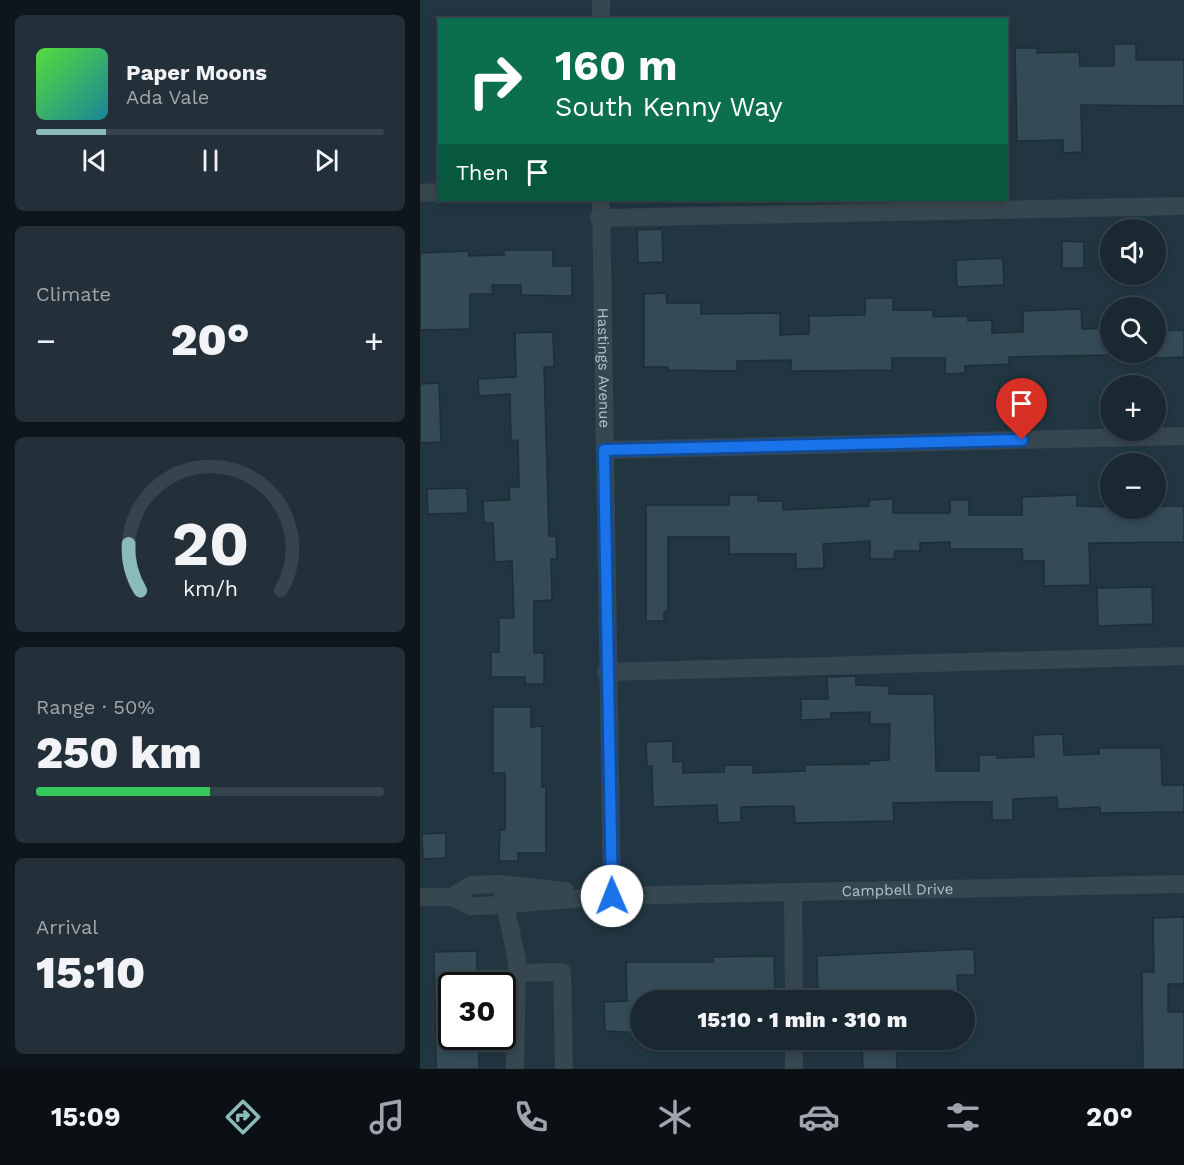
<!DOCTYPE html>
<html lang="en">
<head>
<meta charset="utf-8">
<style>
  body { margin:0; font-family:"Work Sans",sans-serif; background:#233039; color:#f1f3f6; height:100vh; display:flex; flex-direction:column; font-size:22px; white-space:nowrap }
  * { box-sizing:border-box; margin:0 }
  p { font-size:20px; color:#9fa6ab }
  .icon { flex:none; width:33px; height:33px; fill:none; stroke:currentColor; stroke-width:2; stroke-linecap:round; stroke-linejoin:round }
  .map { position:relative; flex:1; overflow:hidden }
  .panel { display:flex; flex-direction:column; gap:15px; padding:15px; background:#0e161b; width:420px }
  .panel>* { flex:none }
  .hud { position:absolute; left:18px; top:18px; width:570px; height:183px; border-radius:0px; box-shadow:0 3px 9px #0003,0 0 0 2px #38444d; background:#0b6e4f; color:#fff; overflow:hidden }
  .controls { position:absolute; left:680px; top:219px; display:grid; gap:12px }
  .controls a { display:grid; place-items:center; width:66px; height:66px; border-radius:50%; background:#1a2831; box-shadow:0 3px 9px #0003,0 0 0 2px #38444d; font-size:30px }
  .speed { position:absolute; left:18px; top:972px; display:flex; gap:12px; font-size:30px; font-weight:700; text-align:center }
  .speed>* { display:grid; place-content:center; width:78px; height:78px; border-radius:50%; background:#1a2831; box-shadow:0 3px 9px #0003,0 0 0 2px #38444d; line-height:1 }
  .speed .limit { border:3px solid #111; border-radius:9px; background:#fff; color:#111 }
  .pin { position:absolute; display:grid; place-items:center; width:51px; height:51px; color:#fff; margin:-62px -26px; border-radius:50% 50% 50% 0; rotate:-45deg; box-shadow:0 0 6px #0007 }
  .pin .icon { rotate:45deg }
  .me { position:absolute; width:66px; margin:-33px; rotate:359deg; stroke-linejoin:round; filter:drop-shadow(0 0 4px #0008) }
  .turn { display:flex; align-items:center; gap:21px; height:126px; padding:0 18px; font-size:27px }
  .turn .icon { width:78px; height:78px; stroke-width:2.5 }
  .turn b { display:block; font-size:42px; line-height:51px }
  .then { display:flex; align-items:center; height:57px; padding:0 18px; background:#0003; gap:12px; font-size:22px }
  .big { font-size:45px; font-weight:800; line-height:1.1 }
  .panel .widget { flex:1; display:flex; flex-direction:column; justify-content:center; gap:9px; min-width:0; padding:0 21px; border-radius:9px; background:#233039 }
  .panel .dial { align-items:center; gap:0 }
  .dial svg { height:156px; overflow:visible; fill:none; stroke:#38444d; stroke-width:7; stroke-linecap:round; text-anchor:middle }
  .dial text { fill:#f1f3f6; stroke:none }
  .song { display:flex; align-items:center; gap:18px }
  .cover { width:72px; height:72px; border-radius:9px; background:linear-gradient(135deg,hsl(110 70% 55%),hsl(190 70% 35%)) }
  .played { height:6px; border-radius:3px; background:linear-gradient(90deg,#8bbbb9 20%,#38444d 20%) }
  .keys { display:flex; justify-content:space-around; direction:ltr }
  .heat { display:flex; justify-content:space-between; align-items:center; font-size:33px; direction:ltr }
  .charge { height:9px; border-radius:4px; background:linear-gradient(90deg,#34c759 50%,#38444d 0) }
  .trip { position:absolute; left:210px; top:990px; width:345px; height:60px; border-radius:30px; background:#1a2831; box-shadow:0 3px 9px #0003,0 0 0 2px #38444d; font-weight:800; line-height:60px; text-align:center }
  .tab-bar { display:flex; height:96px; justify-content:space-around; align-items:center; background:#0a1014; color:#9fa6ab }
  .tab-bar .icon { width:42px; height:42px }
  .tab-bar .active { color:#8bbbb9 }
  .tab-bar b { font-size:27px; color:#f1f3f6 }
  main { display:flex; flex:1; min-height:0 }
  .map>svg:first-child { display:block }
  .building { fill:#344b57; stroke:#1e2e37; stroke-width:1.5 }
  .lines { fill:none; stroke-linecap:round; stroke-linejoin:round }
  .minor { stroke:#374750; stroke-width:18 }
  .route-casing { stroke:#114b97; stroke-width:15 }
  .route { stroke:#1a73e8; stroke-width:10 }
  .labels { text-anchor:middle; stroke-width:6; stroke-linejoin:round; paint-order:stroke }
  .street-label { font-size:15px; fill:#b3c2cb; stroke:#1c2c35 }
</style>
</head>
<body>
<main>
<section class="panel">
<div class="widget">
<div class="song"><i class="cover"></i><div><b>Paper Moons</b><p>Ada Vale</p></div></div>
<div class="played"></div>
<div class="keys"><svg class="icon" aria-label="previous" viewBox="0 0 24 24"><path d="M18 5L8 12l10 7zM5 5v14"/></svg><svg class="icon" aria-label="pause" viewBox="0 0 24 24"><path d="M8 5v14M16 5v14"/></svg><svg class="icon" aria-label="next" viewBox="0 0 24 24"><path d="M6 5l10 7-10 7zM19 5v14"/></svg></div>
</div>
<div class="widget"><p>Climate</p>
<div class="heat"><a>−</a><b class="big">20°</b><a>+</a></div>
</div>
<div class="widget dial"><svg viewBox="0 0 100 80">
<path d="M14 69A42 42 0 1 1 86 69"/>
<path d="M14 69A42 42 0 0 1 8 45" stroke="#8bbbb9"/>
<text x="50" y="56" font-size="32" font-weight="700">20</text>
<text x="50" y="72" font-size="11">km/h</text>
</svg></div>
<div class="widget"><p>Range · 50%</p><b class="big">250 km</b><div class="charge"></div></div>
<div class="widget"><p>Arrival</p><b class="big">15:10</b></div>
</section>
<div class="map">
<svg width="764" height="1069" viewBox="0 0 764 1069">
  <rect width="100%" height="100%" fill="#223641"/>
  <path class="building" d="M 694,44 L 716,44 L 716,60 L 764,60 L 764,106 L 661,105 L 662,152 L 643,153 L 643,140 L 597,141 L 595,48 L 617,48 L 617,53 L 659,52 L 660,66 L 694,66 Z
    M 242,229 L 243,262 L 218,263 L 217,230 Z
    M 642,241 L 664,242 L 664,268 L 642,268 Z
    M 84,250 L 133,250 L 133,266 L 152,266 L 152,296 L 101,295 L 101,285 L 72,285 L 73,294 L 50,294 L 50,329 L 0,330 L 0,253 L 48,251 L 49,256 L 84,255 Z
    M 583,258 L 584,285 L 537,287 L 536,260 Z
    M 246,293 L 247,303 L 281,303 L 281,314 L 360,313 L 360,335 L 389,334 L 389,316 L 445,315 L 445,298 L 473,298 L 473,310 L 513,310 L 513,317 L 548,316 L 548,321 L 572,320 L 572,333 L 603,332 L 603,311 L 661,309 L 662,329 L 690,328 L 690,355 L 589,357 L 589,364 L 545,366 L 545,373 L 525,374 L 525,358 L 472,358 L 472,370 L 371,371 L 371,360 L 317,361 L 317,371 L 248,370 L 248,367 L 224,367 L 224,294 Z
    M 764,330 L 764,357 L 735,358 L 735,331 Z
    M 133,332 L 134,367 L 124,367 L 129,536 L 136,536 L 137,559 L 131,559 L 132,600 L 114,601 L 114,653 L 124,653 L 124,684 L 105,684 L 105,677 L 71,677 L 71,652 L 79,652 L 79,618 L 94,618 L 92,561 L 75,562 L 73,523 L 64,523 L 63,501 L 90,500 L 89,487 L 99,487 L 98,440 L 91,441 L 90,394 L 59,396 L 58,379 L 96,377 L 95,333 Z
    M 19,383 L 21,442 L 0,443 L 0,384 Z
    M 47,488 L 48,513 L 8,514 L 7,489 Z
    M 309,495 L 338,495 L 338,501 L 363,501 L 363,510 L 449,506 L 449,500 L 473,499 L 473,513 L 530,513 L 530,500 L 549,500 L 549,515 L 602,515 L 602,497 L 657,495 L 657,506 L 735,508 L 735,506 L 764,506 L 764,542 L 669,543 L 670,585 L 624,586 L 624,561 L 603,561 L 602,549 L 530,549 L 530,542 L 500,543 L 500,551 L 475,551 L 474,559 L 450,559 L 450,541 L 403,544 L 404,568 L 376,569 L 376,554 L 309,554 L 309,537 L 248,537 L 248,611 L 244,612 L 244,621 L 226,621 L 226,505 L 309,505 Z
    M 732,587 L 733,624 L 678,626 L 677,588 Z
    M 436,676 L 436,685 L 469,686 L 469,694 L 514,694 L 516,771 L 559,771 L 559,755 L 577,755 L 577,758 L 614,757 L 613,735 L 643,734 L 644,755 L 679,754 L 679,748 L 741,748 L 742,785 L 764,785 L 764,812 L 680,813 L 680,807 L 638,809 L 637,797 L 593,799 L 593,820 L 572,820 L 572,802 L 527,802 L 473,803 L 474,821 L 375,823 L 374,806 L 321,807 L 321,822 L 298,823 L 297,805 L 233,807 L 232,766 L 227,766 L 226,742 L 253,741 L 253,762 L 263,761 L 263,773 L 304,772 L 304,765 L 333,765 L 333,773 L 385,771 L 385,765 L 449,764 L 449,761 L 469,760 L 470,724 L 450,724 L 450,712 L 411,713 L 411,719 L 381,720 L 381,699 L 408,699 L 407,677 Z
    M 73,707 L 111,707 L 111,727 L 122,726 L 122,787 L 126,787 L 126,853 L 98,853 L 98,861 L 79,861 L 80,830 L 85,830 L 85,773 L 73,773 Z
    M 26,833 L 26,858 L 3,859 L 2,834 Z
    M 764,917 L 764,984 L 748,984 L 748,1012 L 764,1012 L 764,1069 L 723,1069 L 722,972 L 734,972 L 733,918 Z
    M 554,949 L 555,975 L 537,975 L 538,1000 L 398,1000 L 397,956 Z
    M 57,951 L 57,986 L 32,986 L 32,1036 L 58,1036 L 59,1069 L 16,1069 L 14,952 Z
    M 354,956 L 355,1000 L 220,1000 L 220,1033 L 185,1031 L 184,1002 L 207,1001 L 206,962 L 293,962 L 293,957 Z
    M 442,1040 L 476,1040 L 477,1069 L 443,1069 Z"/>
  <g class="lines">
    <g class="minor">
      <path d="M 181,0 L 181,20"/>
      <path d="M 0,193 L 20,192"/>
      <path id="s1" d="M 181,200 L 192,896"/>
      <path d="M 179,218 L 764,206"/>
      <path d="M 184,450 L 764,436"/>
      <path d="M 186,672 L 764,656"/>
      <path d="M 81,884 L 97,961 L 95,1069"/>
      <path d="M 373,893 L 374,1000"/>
      <path id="s2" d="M 0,897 L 32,897 L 51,906 L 63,906 L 192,896 L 764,884"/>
      <path d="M 32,897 L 51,885 L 81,884 L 145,891"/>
      <path d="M 97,973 L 142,972 L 144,1069"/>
      <path d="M 374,1040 L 374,1069"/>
    </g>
  </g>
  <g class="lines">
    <defs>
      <path id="route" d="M 192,896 L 184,450 L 602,440"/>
    </defs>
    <use href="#route" class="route-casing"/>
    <use href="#route" class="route"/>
  </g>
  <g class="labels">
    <g class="street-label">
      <text dy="5" stroke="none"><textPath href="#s1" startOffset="168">Hastings Avenue</textPath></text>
      <text dy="5" stroke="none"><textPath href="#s2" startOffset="480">Campbell Drive</textPath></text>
    </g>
  </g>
</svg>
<div class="controls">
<a><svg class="icon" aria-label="sound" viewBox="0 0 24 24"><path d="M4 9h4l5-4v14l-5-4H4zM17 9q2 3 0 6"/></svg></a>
<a><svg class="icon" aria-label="search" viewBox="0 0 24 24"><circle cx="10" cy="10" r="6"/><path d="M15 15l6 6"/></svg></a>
<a>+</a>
<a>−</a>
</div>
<div class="speed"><div class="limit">30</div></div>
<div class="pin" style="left:602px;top:440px;background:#d93025"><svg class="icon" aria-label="arrive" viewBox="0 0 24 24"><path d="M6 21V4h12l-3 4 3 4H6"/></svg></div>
<svg class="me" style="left:192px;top:896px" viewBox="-20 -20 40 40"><circle r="19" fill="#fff"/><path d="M0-13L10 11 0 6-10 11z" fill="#1a73e8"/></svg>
<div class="trip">15:10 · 1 min · 310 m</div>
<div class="hud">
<div class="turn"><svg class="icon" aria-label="right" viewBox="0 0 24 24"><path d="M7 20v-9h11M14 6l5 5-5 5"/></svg><div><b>160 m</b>South Kenny Way</div></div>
<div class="then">Then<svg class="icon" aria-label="arrive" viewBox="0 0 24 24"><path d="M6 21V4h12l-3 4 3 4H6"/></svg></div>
</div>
</div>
</main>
<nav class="tab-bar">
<b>15:09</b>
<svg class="icon active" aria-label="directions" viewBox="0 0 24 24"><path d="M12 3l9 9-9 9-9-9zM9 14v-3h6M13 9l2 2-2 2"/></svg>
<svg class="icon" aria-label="music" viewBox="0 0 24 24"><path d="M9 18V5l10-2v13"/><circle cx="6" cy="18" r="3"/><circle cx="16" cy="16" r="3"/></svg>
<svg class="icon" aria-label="phone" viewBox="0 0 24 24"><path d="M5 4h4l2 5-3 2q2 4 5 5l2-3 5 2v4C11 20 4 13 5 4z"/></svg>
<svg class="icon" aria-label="climate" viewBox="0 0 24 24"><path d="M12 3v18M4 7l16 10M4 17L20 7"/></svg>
<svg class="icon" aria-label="car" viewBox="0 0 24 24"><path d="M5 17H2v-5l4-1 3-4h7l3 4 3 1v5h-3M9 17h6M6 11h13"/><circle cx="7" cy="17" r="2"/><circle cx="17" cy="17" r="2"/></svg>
<svg class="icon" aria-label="filters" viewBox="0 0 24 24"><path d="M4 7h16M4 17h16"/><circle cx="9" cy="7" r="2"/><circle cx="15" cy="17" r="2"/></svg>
<b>20°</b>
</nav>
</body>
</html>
